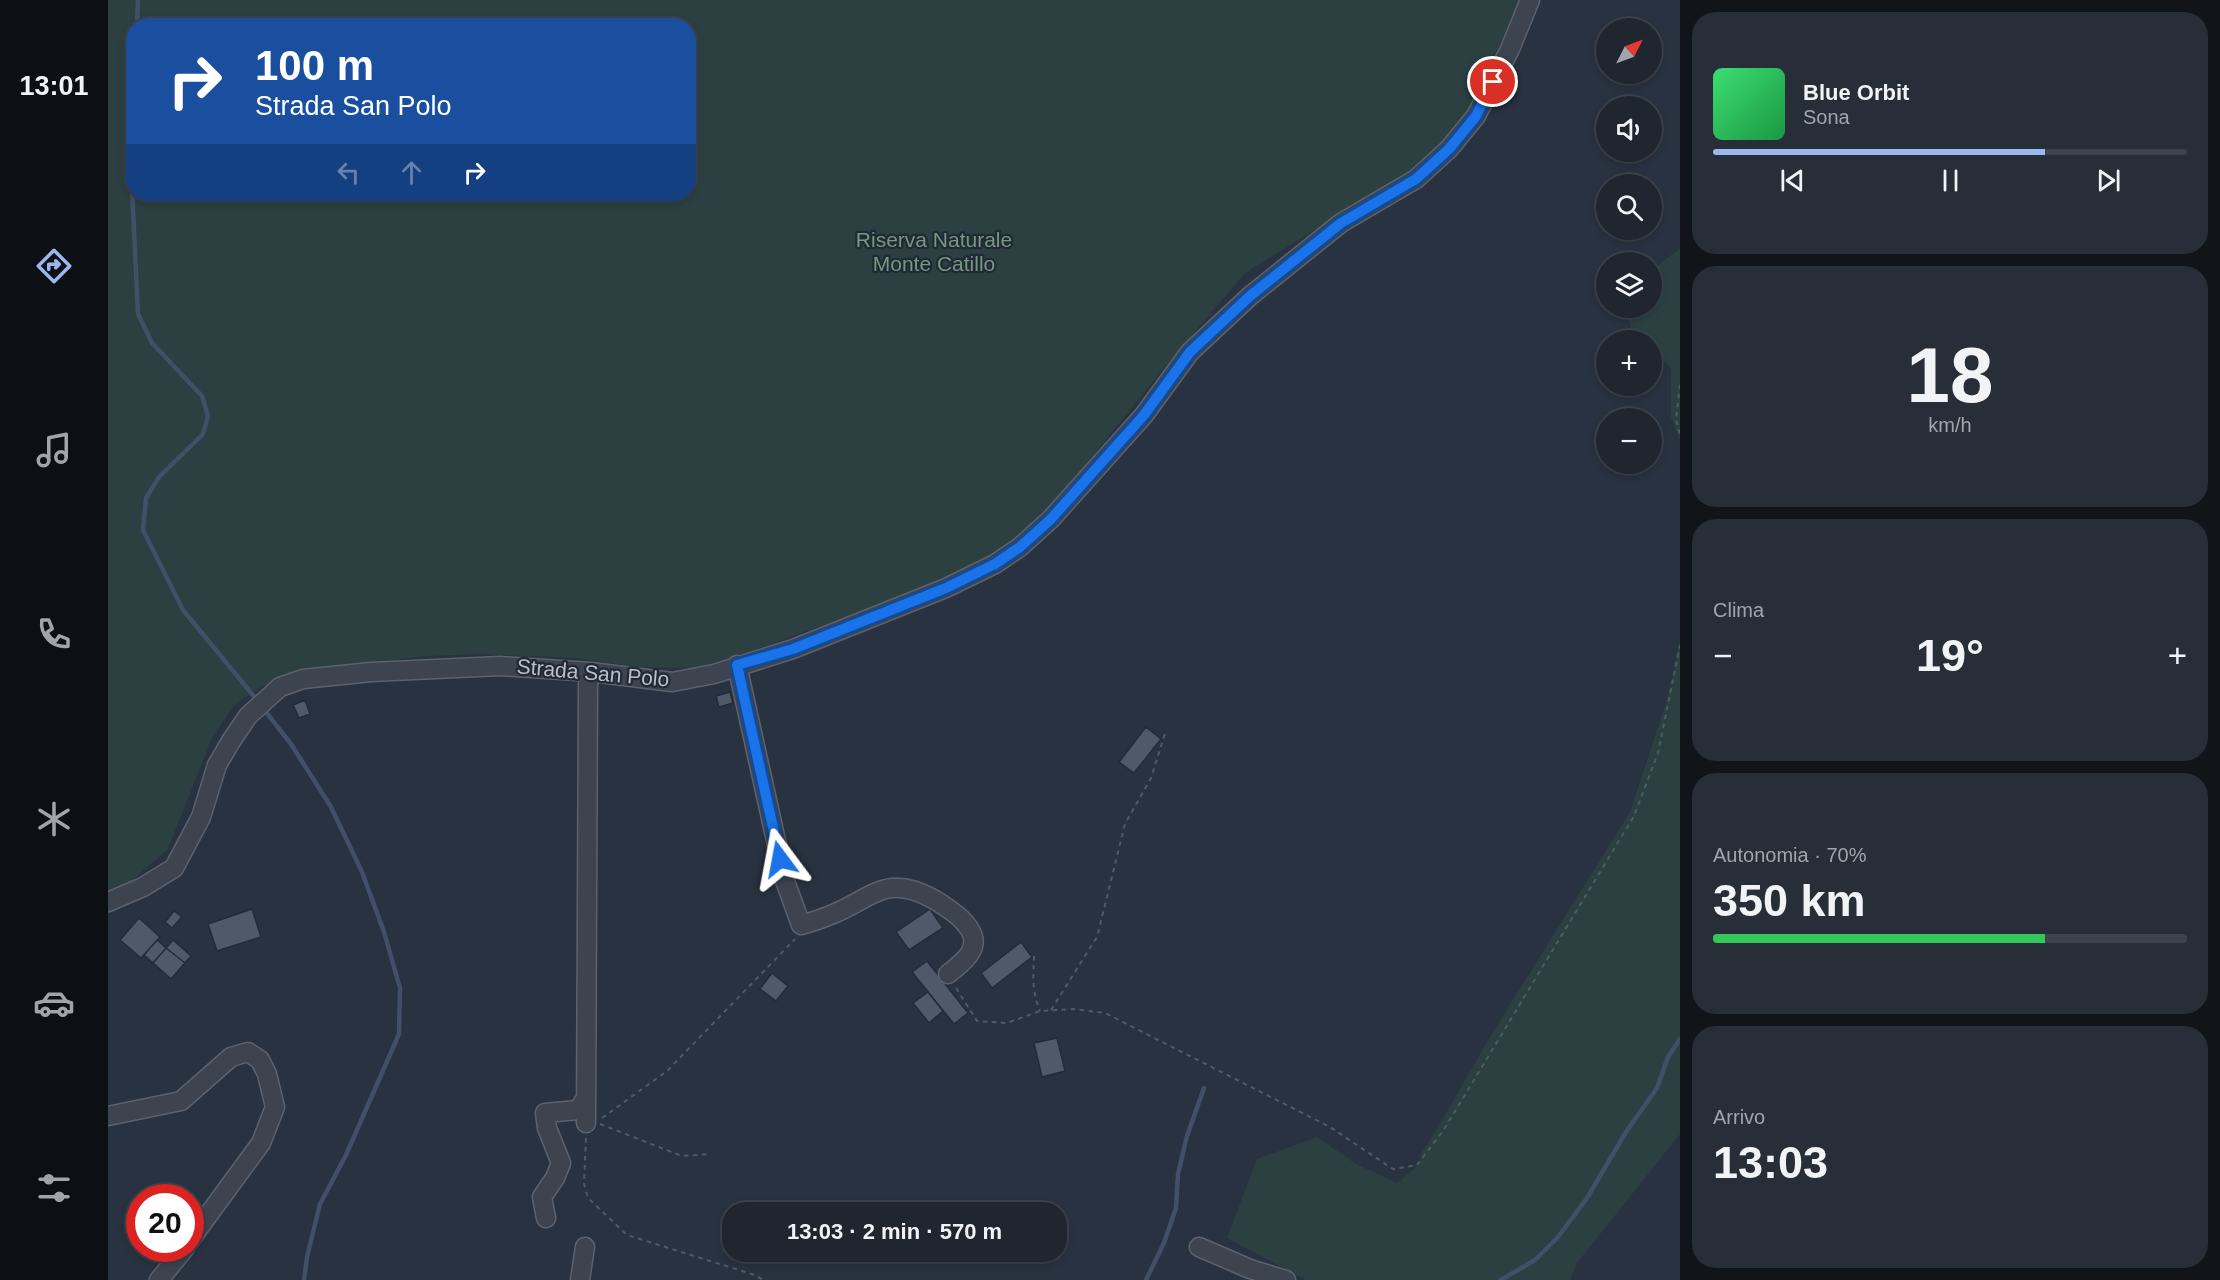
<!DOCTYPE html>
<html lang="it">
<head>
<meta charset="utf-8">
<style>
  body { margin:0; font-family:Helvetica,sans-serif; background:#272e38; color:#f1f3f6; height:100vh; display:flex; flex-direction:column; font-size:22px; white-space:nowrap }
  * { box-sizing:border-box; margin:0 }
  p { font-size:20px; color:#a1a5ab }
  .icon { flex:none; width:33px; height:33px; fill:none; stroke:currentColor; stroke-width:2; stroke-linecap:round; stroke-linejoin:round }
  .map { position:relative; flex:1; overflow:hidden }
  .panel { display:flex; flex-direction:column; gap:12px; padding:12px; background:#11151a; width:540px }
  .panel>* { flex:none }
  .top-card { position:absolute; left:18px; top:18px; width:570px; height:183px; border-radius:24px; box-shadow:0 3px 9px #0003,0 0 0 2px #3c434c; background:#1a4fa0; color:#fff; overflow:hidden }
  .needle { width:39px; rotate:48deg }
  .controls { position:absolute; left:1488px; top:18px; display:grid; gap:12px }
  .controls a { display:grid; place-items:center; width:66px; height:66px; border-radius:50%; background:#1f2630; box-shadow:0 3px 9px #0003,0 0 0 2px #3c434c; font-size:30px }
  .speed { position:absolute; left:18px; top:1184px; display:flex; gap:12px; font-size:30px; font-weight:700; text-align:center }
  .speed>* { display:grid; place-content:center; width:78px; height:78px; border-radius:50%; background:#1f2630; box-shadow:0 3px 9px #0003,0 0 0 2px #3c434c; line-height:1 }
  .speed .limit { border:9px solid #d22; background:#fff; color:#111 }
  .pin { position:absolute; display:grid; place-items:center; width:51px; height:51px; color:#fff; margin:-26px; border:3px solid #fff; border-radius:50%; box-shadow:0 2px 6px #0007 }
  .me { position:absolute; width:66px; margin:-33px; rotate:347deg; stroke-linejoin:round; filter:drop-shadow(0 0 4px #0008) }
  .turn { display:flex; align-items:center; gap:21px; height:126px; padding:0 30px; font-size:27px }
  .turn .icon { width:78px; height:78px; stroke-width:2.5 }
  .turn b { display:block; font-size:42px; line-height:51px }
  .lanes { display:flex; align-items:center; height:57px; padding:0 30px; background:#0003; justify-content:center; gap:30px; direction:ltr }
  .lanes .off { opacity:.35 }
  .big { font-size:45px; font-weight:600; line-height:1.1 }
  .panel .tile { flex:1; display:flex; flex-direction:column; justify-content:center; gap:9px; min-width:0; padding:0 21px; border-radius:24px; background:#272e38 }
  .panel .dial { align-items:center; gap:0 }
  .dial b { font-size:78px; line-height:1 }
  .song { display:flex; align-items:center; gap:18px }
  .cover { width:72px; height:72px; border-radius:9px; background:linear-gradient(135deg,hsl(140 70% 55%),hsl(140 70% 35%)) }
  .played { height:6px; border-radius:3px; background:linear-gradient(90deg,#9bb7ef 70%,#3c434c 70%) }
  .keys { display:flex; justify-content:space-around; direction:ltr }
  .heat { display:flex; justify-content:space-between; align-items:center; font-size:33px; direction:ltr }
  .charge { height:9px; border-radius:4px; background:linear-gradient(90deg,#34c759 70%,#3c434c 0) }
  .trip { position:absolute; left:614px; top:1202px; width:345px; height:60px; border-radius:24px; background:#1f2630; box-shadow:0 3px 9px #0003,0 0 0 2px #3c434c; font-weight:600; line-height:60px; text-align:center }
  main { display:flex; flex:1; min-height:0 }
  .dock { display:flex; flex-direction:column; width:108px; justify-content:space-around; align-items:center; background:#0c0f13; color:#a1a5ab }
  .dock .icon { width:42px; height:42px }
  .dock .active { color:#9bb7ef }
  .dock b { font-size:27px; color:#f1f3f6 }
  .map>svg:first-child { display:block }
  .green { fill:#2c4042; fill-rule:evenodd }
  .lines { fill:none; stroke-linecap:round; stroke-linejoin:round }
  .stream { stroke:#414f68; stroke-width:4.5 }
  .building { fill:#505969; stroke:#242b38; stroke-width:1.5 }
  .minor-casing { stroke:#5b626e; stroke-width:21 }
  .path { stroke:#4b5d60; stroke-width:2; stroke-dasharray:4.5 4.5; stroke-linecap:butt }
  .minor { stroke:#3d4450; stroke-width:18 }
  .route-casing { stroke:#114b97; stroke-width:15 }
  .route { stroke:#1a73e8; stroke-width:10 }
  .labels { text-anchor:middle; stroke-width:4.5; stroke-linejoin:round; paint-order:stroke }
  .park-label { font-size:21px; fill:#74997e; stroke:#222936 }
  .street-label { font-size:21px; fill:#bac0ca; stroke:#222936 }
</style>
</head>
<body>
<main>
<nav class="dock">
<b>13:01</b>
<svg class="icon active" aria-label="directions" viewBox="0 0 24 24"><path d="M12 3l9 9-9 9-9-9zM9 14v-3h6M13 9l2 2-2 2"/></svg>
<svg class="icon" aria-label="music" viewBox="0 0 24 24"><path d="M9 18V5l10-2v13"/><circle cx="6" cy="18" r="3"/><circle cx="16" cy="16" r="3"/></svg>
<svg class="icon" aria-label="phone" viewBox="0 0 24 24"><path d="M5 4h4l2 5-3 2q2 4 5 5l2-3 5 2v4C11 20 4 13 5 4z"/></svg>
<svg class="icon" aria-label="climate" viewBox="0 0 24 24"><path d="M12 3v18M4 7l16 10M4 17L20 7"/></svg>
<svg class="icon" aria-label="car" viewBox="0 0 24 24"><path d="M5 17H2v-5l4-1 3-4h7l3 4 3 1v5h-3M9 17h6M6 11h13"/><circle cx="7" cy="17" r="2"/><circle cx="17" cy="17" r="2"/></svg>
<svg class="icon" aria-label="filters" viewBox="0 0 24 24"><path d="M4 7h16M4 17h16"/><circle cx="9" cy="7" r="2"/><circle cx="15" cy="17" r="2"/></svg>
</nav>
<div class="map">
<svg width="1572" height="1280" viewBox="0 0 1572 1280">
  <rect width="100%" height="100%" fill="#293240"/>
  <path class="green" d="M 0,0 L 1412,0 L 1355,125 L 1307,173 L 1223,220 L 1137,273 L 1055,369 L 935,518 L 889,554 L 833,582 L 638,653 L 589,668 L 532,667 L 468,658 L 370,654 L 318,656 L 269,662 L 200,671 L 180,676 L 157,685 L 127,704 L 104,738 L 60,849 L 18,886 L 0,893 ZM 26,26 L 580,26 L 580,194 L 26,194 Z
    M 1572,249 L 1572,441 L 1563,417 L 1563,368 L 1544,348 L 1544,340 L 1535,340 L 1524,330 L 1517,308 L 1544,308 C 1544,273 1541,269 1572,249 Z
    M 1572,639 L 1572,1134 L 1469,1263 L 1462,1280 L 1198,1280 L 1119,1238 L 1149,1159 L 1209,1137 L 1248,1164 L 1289,1183 L 1311,1164 L 1313,1154 L 1340,1110 L 1380,1040 L 1522,812 L 1560,697 Z"/>
  <g class="lines">
    <path class="stream" d="M 29,26 L 30,0
      M 26,156 L 23,168 L 30,314 L 44,343 L 94,396 L 100,416 L 95,434 L 51,477 L 38,498 L 35,530 L 75,610 L 149,700
      M 154,707 L 183,744 L 223,807 L 254,872 L 276,932 L 292,988 L 291,1034 L 238,1155 L 212,1204 L 199,1257 L 196,1280
      M 1038,1280 L 1056,1243 L 1068,1208 L 1070,1174 L 1079,1136 L 1096,1088
      M 1393,1280 L 1427,1260 L 1450,1237 L 1479,1198 L 1518,1132 L 1549,1088 L 1560,1057 L 1572,1039"/>
  </g>
  <path class="building" d="M 622,692 L 625,703 L 611,707 L 608,696 Z
    M 197,700 L 202,714 L 191,718 L 185,705 Z
    M 1038,727 L 1053,739 L 1026,773 L 1011,762 Z
    M 144,909 L 153,937 L 109,951 L 100,924 Z
    M 822,909 L 835,928 L 801,950 L 788,932 Z
    M 66,911 L 74,917 L 64,928 L 57,922 Z
    M 31,918 L 52,937 L 33,958 L 12,940 Z
    M 49,940 L 58,948 L 45,963 L 36,955 Z
    M 65,940 L 83,956 L 77,963 L 58,948 Z
    M 913,942 L 924,957 L 884,988 L 873,973 Z
    M 58,948 L 77,963 L 63,979 L 45,963 Z
    M 819,961 L 860,1013 L 846,1024 L 804,972 Z
    M 664,973 L 680,986 L 668,1001 L 652,989 Z
    M 820,992 L 835,1011 L 821,1023 L 805,1003 Z
    M 949,1038 L 957,1071 L 934,1077 L 926,1043 Z"/>
  <g class="lines">
    <defs>
      <path id="minor" d="M 629,665 L 677,881 L 693,925 C 708,921 722,916 736,909 C 753,901 772,886 792,888 C 807,889 823,897 835,905 C 845,912 856,919 862,930 C 874,949 853,964 840,974
        M 0,902 L 35,887 L 66,868 L 93,817 L 109,765 L 123,741 L 140,716 L 172,687 L 195,679 L 263,672 L 392,666 L 483,672 L 564,682 L 606,674 L 685,649 L 838,588 L 887,564 L 912,547 L 943,519 L 1036,415 L 1082,352 L 1142,296 L 1233,223 L 1308,179 L 1341,149 L 1368,116 L 1402,49 L 1422,0
        M 0,1116 L 73,1101 L 123,1057 L 140,1052 L 152,1060 L 159,1074 L 167,1107 L 153,1143 L 82,1240
        M 478,1123 L 480,684 L 483,672
        M 438,1218 L 434,1197 L 447,1178 L 453,1163 L 439,1128 L 437,1113 L 470,1110 L 478,1098
        M 1091,1247 L 1142,1269 L 1178,1280
        M 51,1280 L 77,1248
        M 472,1280 L 477,1247"/>
    </defs>
    <use href="#minor" class="minor-casing"/>
    <path class="path" d="M 1572,385 L 1568,420 L 1572,434
      M 926,956 C 925,976 924,992 932,1011
      M 848,988 L 869,1021 L 899,1023 L 932,1011 L 965,1009 L 997,1013 L 1222,1127 L 1285,1169 L 1309,1165 L 1335,1131 L 1526,816 L 1550,753 L 1572,645
      M 943,1010 L 989,937 L 1017,824 L 1043,778 L 1058,730
      M 494,1118 L 559,1071 L 687,939
      M 492,1124 L 574,1156 L 603,1154
      M 478,1138 L 476,1184 L 480,1198 L 519,1235 L 647,1275 L 655,1280"/>
    <use href="#minor" class="minor"/>
  </g>
  <g class="lines">
    <defs>
      <path id="route" d="M 672,859 L 629,665 L 685,649 L 838,588 L 887,564 L 912,547 L 943,519 L 1036,415 L 1082,352 L 1142,296 L 1233,223 L 1308,179 L 1341,149 L 1368,116 L 1385,82"/>
    </defs>
    <use href="#route" class="route-casing"/>
    <use href="#route" class="route"/>
  </g>
  <g class="labels">
    <g class="park-label">
      <text x="826" y="247">Riserva Naturale<tspan x="826" dy="24">Monte Catillo</tspan></text>
    </g>
    <g class="street-label">
      <text transform="translate(485 673) rotate(5)" y="7">Strada San Polo</text>
    </g>
  </g>
</svg>
<div class="controls">
<a><svg class="needle" viewBox="-14 -14 28 28"><path d="M0-13l5 13h-10z" fill="#e53935"/><path d="M0 13l5-13h-10z" fill="#a1a5ab"/></svg></a>
<a><svg class="icon" aria-label="sound" viewBox="0 0 24 24"><path d="M4 9h4l5-4v14l-5-4H4zM17 9q2 3 0 6"/></svg></a>
<a><svg class="icon" aria-label="search" viewBox="0 0 24 24"><circle cx="10" cy="10" r="6"/><path d="M15 15l6 6"/></svg></a>
<a><svg class="icon" aria-label="layers" viewBox="0 0 24 24"><path d="M12 4l9 5-9 5-9-5zM3 14l9 5 9-5"/></svg></a>
<a>+</a>
<a>−</a>
</div>
<div class="speed"><div class="limit">20</div></div>
<div class="pin" style="left:1385px;top:82px;background:#d93025"><svg class="icon" aria-label="arrive" viewBox="0 0 24 24"><path d="M6 21V4h12l-3 4 3 4H6"/></svg></div>
<svg class="me" style="left:672px;top:859px" viewBox="-20 -20 40 40"><path d="M0-17L14 15 0 8-14 15z" fill="#1a73e8" stroke="#fff" stroke-width="4"/></svg>
<div class="trip">13:03 · 2 min · 570 m</div>
<div class="top-card">
<div class="turn"><svg class="icon" aria-label="right" viewBox="0 0 24 24"><path d="M7 20v-9h11M14 6l5 5-5 5"/></svg><div><b>100 m</b>Strada San Polo</div></div>
<div class="lanes"><svg class="icon off" aria-label="left" viewBox="0 0 24 24"><path d="M17 20v-9H6M10 6l-5 5 5 5"/></svg><svg class="icon off" aria-label="ahead" viewBox="0 0 24 24"><path d="M12 20V5M6 11l6-6 6 6"/></svg><svg class="icon" aria-label="right" viewBox="0 0 24 24"><path d="M7 20v-9h11M14 6l5 5-5 5"/></svg></div>
</div>
</div>
<section class="panel">
<div class="tile">
<div class="song"><i class="cover"></i><div><b>Blue Orbit</b><p>Sona</p></div></div>
<div class="played"></div>
<div class="keys"><svg class="icon" aria-label="previous" viewBox="0 0 24 24"><path d="M18 5L8 12l10 7zM5 5v14"/></svg><svg class="icon" aria-label="pause" viewBox="0 0 24 24"><path d="M8 5v14M16 5v14"/></svg><svg class="icon" aria-label="next" viewBox="0 0 24 24"><path d="M6 5l10 7-10 7zM19 5v14"/></svg></div>
</div>
<div class="tile dial"><b>18</b><p>km/h</p></div>
<div class="tile"><p>Clima</p>
<div class="heat"><a>−</a><b class="big">19°</b><a>+</a></div>
</div>
<div class="tile"><p>Autonomia · 70%</p><b class="big">350 km</b><div class="charge"></div></div>
<div class="tile"><p>Arrivo</p><b class="big">13:03</b></div>
</section>
</main>
</body>
</html>
